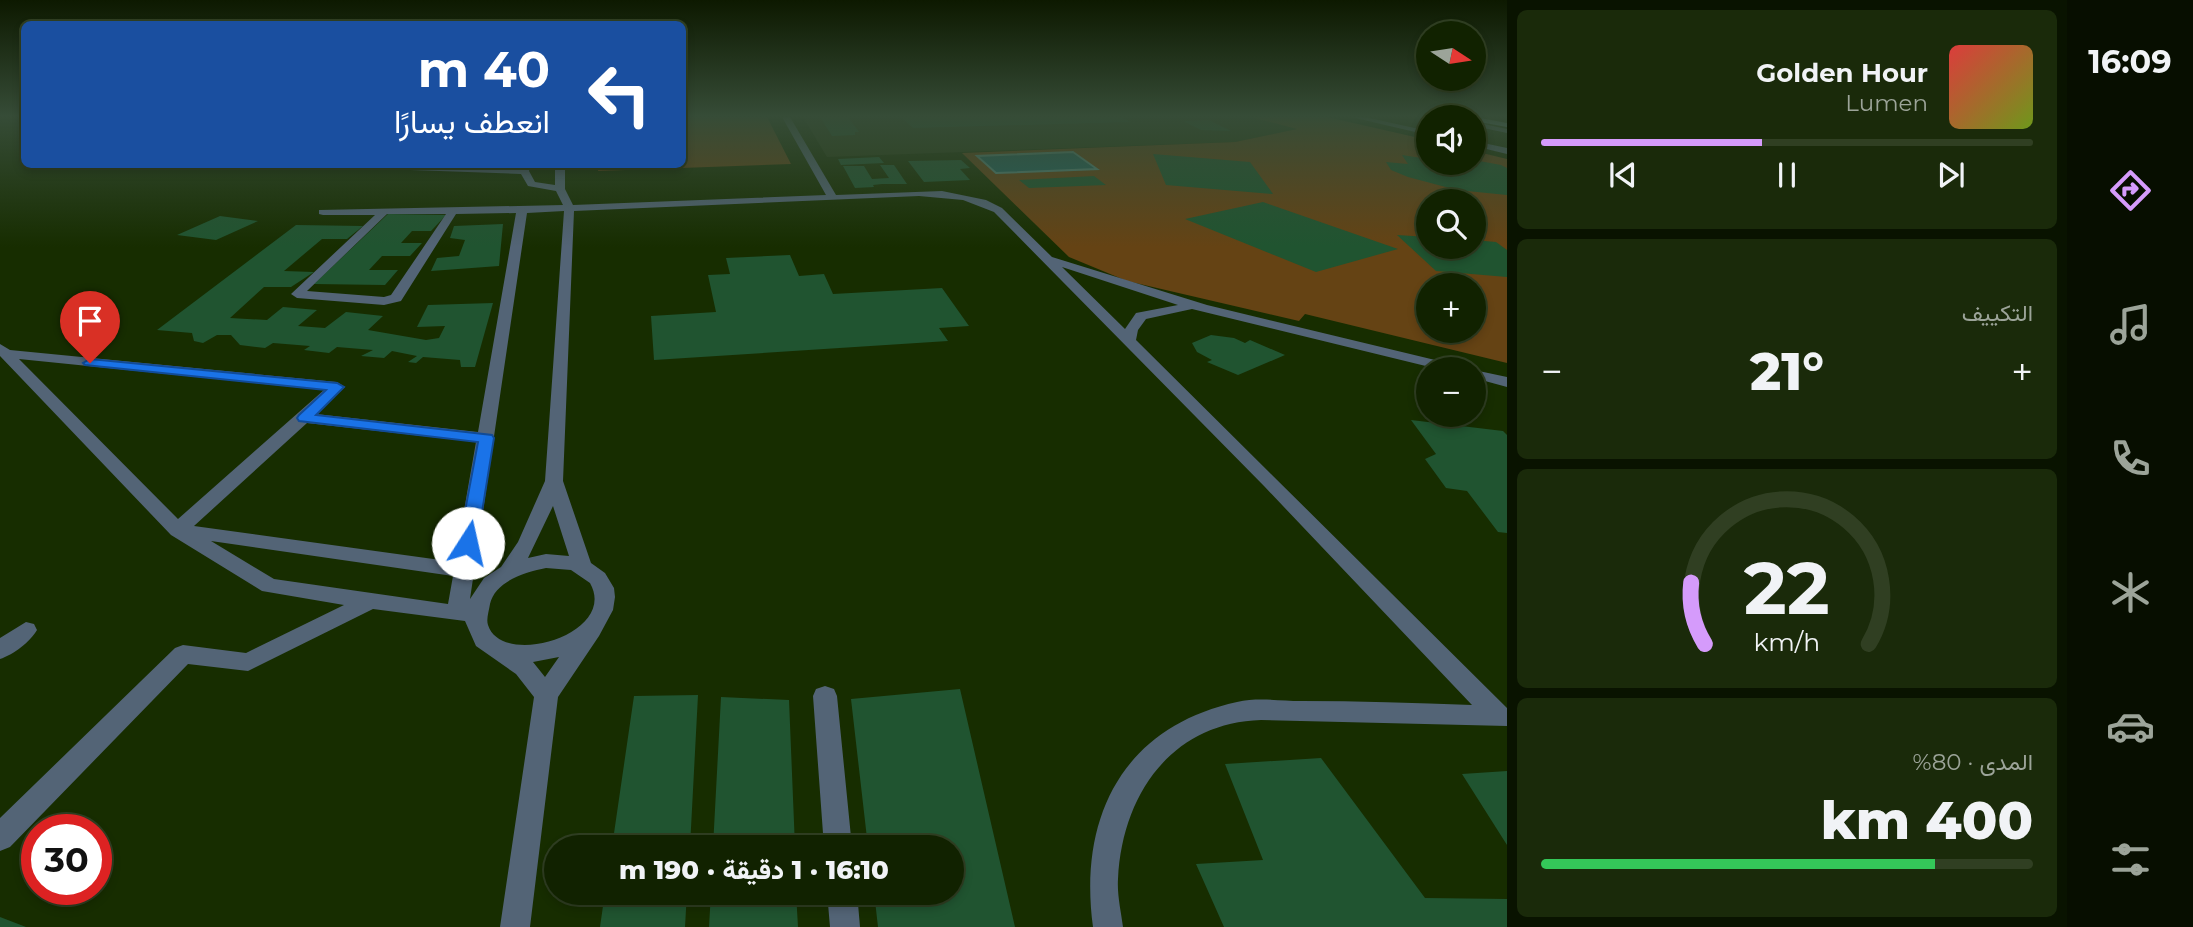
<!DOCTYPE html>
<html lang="ar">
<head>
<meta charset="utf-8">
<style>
  body { margin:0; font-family:Montserrat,Vazirmatn,sans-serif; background:#1a2a0a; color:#f1f3f6; direction:rtl; height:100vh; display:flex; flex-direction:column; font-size:26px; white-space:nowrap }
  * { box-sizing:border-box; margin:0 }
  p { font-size:23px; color:#9ca499 }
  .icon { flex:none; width:38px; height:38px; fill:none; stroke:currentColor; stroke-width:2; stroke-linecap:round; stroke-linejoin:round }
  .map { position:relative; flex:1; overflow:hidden; direction:ltr }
  .side { display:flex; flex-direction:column; gap:10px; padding:10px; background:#091300; width:560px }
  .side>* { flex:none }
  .top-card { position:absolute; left:21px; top:21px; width:665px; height:147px; border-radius:10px; box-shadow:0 4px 10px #0003,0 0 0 2px #303f22; direction:rtl; background:#1a4fa0; color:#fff; overflow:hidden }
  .needle { width:46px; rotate:102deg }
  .controls { position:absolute; left:1416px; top:21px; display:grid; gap:14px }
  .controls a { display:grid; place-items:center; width:70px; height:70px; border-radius:50%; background:#120; box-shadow:0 4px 10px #0003,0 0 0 2px #303f22; font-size:35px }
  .speed { position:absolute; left:21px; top:814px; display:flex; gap:14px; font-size:35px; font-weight:700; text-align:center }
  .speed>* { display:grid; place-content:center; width:91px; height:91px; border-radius:50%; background:#120; box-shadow:0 4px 10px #0003,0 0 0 2px #303f22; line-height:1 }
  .speed .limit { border:10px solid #d22; background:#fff; color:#111 }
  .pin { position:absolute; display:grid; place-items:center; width:60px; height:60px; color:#fff; margin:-72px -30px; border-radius:50% 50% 50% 0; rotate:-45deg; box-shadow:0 0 7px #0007 }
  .pin .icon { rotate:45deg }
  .me { position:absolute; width:77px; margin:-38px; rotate:10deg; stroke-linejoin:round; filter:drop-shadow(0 0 5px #0008) }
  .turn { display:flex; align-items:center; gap:24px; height:147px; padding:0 21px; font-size:32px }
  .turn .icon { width:91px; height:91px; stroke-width:2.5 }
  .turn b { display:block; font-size:49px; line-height:60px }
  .big { font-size:52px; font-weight:800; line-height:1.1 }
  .side .widget { flex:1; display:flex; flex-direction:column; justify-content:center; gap:10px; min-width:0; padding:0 24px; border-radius:10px; background:#1a2a0a }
  .side .dial { align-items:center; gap:0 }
  .dial svg { height:182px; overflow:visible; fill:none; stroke:#303f22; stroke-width:7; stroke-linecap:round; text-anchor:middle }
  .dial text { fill:#f1f3f6; stroke:none }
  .song { display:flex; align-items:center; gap:21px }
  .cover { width:84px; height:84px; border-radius:10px; background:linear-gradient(135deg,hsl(0 70% 55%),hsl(80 70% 35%)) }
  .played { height:7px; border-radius:4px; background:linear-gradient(90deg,#d59bfb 45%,#303f22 45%) }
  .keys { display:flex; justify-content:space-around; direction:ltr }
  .heat { display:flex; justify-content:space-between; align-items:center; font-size:38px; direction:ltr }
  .charge { height:10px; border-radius:5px; background:linear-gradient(90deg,#34c759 80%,#303f22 0) }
  .trip { position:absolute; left:544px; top:835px; width:420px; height:70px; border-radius:35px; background:#120; box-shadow:0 4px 10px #0003,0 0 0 2px #303f22; font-weight:800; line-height:70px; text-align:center; direction:rtl }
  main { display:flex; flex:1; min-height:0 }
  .dock { display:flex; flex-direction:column; width:126px; justify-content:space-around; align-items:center; background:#070e00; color:#9ca499 }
  .dock .icon { width:49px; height:49px }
  .dock .selected { color:#d59bfb }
  .dock b { font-size:32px; color:#f1f3f6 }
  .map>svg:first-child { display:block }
  .built { fill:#273a10 }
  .green { fill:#654314; fill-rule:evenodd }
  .water { fill:#226360; stroke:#54867c; stroke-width:2 }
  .building { fill:#205430 }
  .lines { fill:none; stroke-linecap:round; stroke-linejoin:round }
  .minor { fill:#536476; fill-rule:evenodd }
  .major { fill:#7fa1c6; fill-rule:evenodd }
  .route { fill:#1a73e8; stroke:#114b97; stroke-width:2 }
</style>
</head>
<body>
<main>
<nav class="dock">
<b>16:09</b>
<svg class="icon selected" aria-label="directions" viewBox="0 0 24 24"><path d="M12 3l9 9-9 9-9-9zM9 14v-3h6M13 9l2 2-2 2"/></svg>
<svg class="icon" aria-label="music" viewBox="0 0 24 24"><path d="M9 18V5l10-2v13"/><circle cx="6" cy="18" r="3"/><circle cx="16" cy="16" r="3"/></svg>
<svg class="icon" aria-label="phone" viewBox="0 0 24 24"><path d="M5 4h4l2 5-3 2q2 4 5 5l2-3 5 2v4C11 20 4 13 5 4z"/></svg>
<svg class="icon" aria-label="climate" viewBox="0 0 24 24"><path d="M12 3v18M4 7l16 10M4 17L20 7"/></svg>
<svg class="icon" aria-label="car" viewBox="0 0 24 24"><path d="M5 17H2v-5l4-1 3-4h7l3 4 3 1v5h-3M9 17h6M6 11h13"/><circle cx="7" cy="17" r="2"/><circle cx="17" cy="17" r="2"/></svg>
<svg class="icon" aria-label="filters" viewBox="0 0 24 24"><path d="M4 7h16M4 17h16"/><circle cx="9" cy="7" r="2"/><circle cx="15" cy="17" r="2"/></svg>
</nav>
<section class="side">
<div class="widget">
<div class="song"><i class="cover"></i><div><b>Golden Hour</b><p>Lumen</p></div></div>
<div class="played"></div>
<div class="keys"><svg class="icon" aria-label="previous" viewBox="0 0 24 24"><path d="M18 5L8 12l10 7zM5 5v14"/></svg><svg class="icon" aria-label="pause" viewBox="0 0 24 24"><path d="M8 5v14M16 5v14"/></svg><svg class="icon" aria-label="next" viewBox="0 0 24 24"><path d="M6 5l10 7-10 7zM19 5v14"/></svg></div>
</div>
<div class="widget"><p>التكييف</p>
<div class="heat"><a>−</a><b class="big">21°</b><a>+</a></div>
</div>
<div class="widget dial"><svg viewBox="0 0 100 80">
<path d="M14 69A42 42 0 1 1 86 69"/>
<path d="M14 69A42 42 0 0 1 8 42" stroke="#d59bfb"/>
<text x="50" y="56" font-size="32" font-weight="700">22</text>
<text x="50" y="72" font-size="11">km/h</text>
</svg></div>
<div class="widget"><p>المدى · 80%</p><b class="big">400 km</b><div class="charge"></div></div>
</section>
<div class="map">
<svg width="1507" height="927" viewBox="0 0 1507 927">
  <rect width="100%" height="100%" fill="#172d00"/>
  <path class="built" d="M 803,117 L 1250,117 L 1299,129 L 1235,142 L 827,157 Z"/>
  <path class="green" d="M 683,117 L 767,117 L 791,164 L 598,171 L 599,165 L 682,164 Z
    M 1250,117 L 1327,117 L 1428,140 L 1428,163 L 1474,163 L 1474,151 L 1507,159 L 1507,363 L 1305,314 L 1299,321 L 1127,281 L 1069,257 L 962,153 L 1235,142 L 1297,129 ZM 1428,201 L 1474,201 L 1474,247 L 1428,247 ZM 1428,285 L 1474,285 L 1474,331 L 1428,331 Z"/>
  <path class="water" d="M 1073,152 L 1097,169 L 996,173 L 977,156 Z"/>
  <path class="building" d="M 820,117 L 848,117 L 859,132 L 855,132 L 855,135 L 832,136 Z
    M 901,117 L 1121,117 L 1131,122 L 913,128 Z
    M 1209,120 L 1231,131 L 1201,130 L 1183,121 Z
    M 1153,154 L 1250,162 L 1273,194 L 1166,185 Z
    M 1402,155 L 1428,159 L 1428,163 L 1474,163 L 1474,160 L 1501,165 L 1507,168 L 1507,195 L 1457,190 L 1408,177 L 1391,170 L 1386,162 L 1408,164 Z
    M 879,157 L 884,163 L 841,165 L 838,159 Z
    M 961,160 L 970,168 L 960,169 L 970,180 L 924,182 L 908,161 Z
    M 880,165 L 894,165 L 907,184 L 882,184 L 873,185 L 874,187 L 855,188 L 843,166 L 864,166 L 872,179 L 889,178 Z
    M 1094,176 L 1106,185 L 1029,188 L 1019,180 Z
    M 1263,202 L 1398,249 L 1316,272 L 1185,219 Z
    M 388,214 L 446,215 L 431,231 L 412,231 L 401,243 L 422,243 L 410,256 L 382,256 L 369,270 L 398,270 L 385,285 L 314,284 Z
    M 220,216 L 258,221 L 216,240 L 177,235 Z
    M 503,224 L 499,266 L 431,271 L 437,258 L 459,256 L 465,240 L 450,238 L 454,226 Z
    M 296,225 L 363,226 L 347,239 L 322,239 L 284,271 L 314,272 L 291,287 L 264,287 L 230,318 L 267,320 L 283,307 L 317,310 L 298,326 L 325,328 L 346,312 L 383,316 L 368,330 L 426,340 L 439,338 L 445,326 L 417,327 L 428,305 L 493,303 L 475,367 L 461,367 L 460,360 L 423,357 L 416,363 L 408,362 L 417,356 L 392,351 L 384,358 L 361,356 L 373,350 L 337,347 L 329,353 L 304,350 L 310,346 L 273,343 L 265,348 L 240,345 L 231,335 L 217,335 L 203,343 L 194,341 L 192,333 L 157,330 Z
    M 1397,235 L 1428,237 L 1428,247 L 1474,247 L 1474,240 L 1496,242 L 1507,250 L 1507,277 L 1436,271 Z
    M 790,255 L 799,276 L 824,274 L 833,294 L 942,288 L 969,326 L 939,328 L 948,341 L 654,360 L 651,316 L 716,312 L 708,275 L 730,274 L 726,258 Z
    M 1211,335 L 1234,338 L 1245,343 L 1250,340 L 1285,355 L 1238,375 L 1207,362 L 1212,360 L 1197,352 L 1192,343 Z
    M 1411,420 L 1503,431 L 1507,435 L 1507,533 L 1498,532 L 1467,491 L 1446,488 L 1425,459 L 1436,454 Z
    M 960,689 L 1015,927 L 878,927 L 874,892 L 952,892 L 952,847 L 868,847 L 851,699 Z
    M 698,695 L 690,847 L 612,847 L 634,696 Z
    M 721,697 L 789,700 L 795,847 L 713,847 Z
    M 1321,758 L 1425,898 L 1507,899 L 1507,927 L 1224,927 L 1196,864 L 1263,860 L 1225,764 Z
    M 1507,771 L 1507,845 L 1462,774 Z
    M 605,892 L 687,892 L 685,927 L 600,927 Z
    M 711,892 L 796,892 L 798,927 L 709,927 Z
    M 0,917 L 26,927 L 0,927 Z"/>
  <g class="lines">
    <path class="minor" d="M 782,117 L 790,117 L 836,195 L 942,191 L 986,200 L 1002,208 L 1052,257 L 1207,305 L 1460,366 L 1462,369 L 1438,369 L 1192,309 L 1146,319 L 1138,330 L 1136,340 L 1507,708 L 1507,726 L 1261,720 C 1171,723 1122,795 1118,879 C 1117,895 1121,911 1123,927 L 1093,927 C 1078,817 1123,727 1237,702 C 1258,697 1280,701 1301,701 C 1358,701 1415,703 1472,705 L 1264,486 L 994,212 L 963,200 L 919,196 L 574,211 L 563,481 L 591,563 L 605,573 L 614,588 L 615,597 L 613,610 L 599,636 L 558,697 L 530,927 L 500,927 L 534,697 L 516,674 L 476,646 L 465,621 L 373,609 L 248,671 L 188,664 L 10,847 L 0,851 L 0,818 L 175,648 L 183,645 L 246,653 L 344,605 L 262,591 L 171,535 L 0,356 L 0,344 L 10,350 L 337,382 L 345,387 L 316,414 L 478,432 L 516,213 L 456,214 L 401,301 L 384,305 L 297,298 L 291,294 L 375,215 L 323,215 L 319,214 L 319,210 L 563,205 L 556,191 L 528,186 L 521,174 L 238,164 L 499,168 L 521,168 L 522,164 L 531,164 L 529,171 L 535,182 L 555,185 L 555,164 L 565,164 L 565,189 L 573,205 L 826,195 ZM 564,211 L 545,481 L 518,542 L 501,567 L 484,578 L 470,599 L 527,213 ZM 387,214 L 446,214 L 391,295 L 384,297 L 307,291 ZM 1062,267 L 1178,305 L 1136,313 L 1125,329 ZM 19,359 L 324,390 L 178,519 ZM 307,423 L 476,442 L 455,562 L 194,526 ZM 553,506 L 569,556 L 546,554 L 528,558 ZM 211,541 L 453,576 L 448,604 L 274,579 ZM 546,568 L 571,570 L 590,583 C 619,634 502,669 488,625 C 486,619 489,611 490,604 C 495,581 526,572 546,568 ZM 559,657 L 545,677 L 533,662 Z
      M 1351,117 L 1365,117 L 1428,131 L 1428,135 Z
      M 1474,122 L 1507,129 L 1507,133 L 1474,126 Z
      M 1474,141 L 1507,148 L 1507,154 L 1474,146 Z
      M 1474,370 L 1507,377 L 1507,387 L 1474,378 Z
      M 26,622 L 34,624 L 37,630 C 30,642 13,655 0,659 L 0,638 Z
      M 825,686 L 834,689 L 837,696 L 852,847 L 824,847 L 813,696 L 816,689 Z
      M 827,892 L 857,892 L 860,927 L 830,927 Z"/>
    <path class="major" d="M 1472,117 L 1475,117 L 1507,123 L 1507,127 L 1474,121 Z"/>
  </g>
  <linearGradient id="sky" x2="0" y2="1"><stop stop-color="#0d1900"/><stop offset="0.47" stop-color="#364c37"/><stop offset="1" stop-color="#364c37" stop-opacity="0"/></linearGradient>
  <rect width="1507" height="247" fill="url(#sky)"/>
  <path class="route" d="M 90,359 L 337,383 L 344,387 L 316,415 L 492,435 L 494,438 L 477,543 L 468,549 L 459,543 L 478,442 L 299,421 L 297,418 L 299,415 L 326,390 L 85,365 L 83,363 Z"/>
</svg>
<div class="controls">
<a><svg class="needle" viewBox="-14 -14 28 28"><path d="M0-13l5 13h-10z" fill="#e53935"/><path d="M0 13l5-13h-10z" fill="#9ca499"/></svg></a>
<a><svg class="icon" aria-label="sound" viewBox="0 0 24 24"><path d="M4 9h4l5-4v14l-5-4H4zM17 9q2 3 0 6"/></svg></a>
<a><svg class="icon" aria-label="search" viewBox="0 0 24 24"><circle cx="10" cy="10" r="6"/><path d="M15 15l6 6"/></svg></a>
<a>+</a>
<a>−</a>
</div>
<div class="speed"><div class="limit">30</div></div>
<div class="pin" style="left:90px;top:363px;background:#d93025"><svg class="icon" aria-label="arrive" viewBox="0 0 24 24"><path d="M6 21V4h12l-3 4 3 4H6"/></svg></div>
<svg class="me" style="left:468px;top:543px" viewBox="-20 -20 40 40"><circle r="19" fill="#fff"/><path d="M0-13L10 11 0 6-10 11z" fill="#1a73e8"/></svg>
<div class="trip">16:10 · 1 دقيقة · 190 m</div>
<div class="top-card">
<div class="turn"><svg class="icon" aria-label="left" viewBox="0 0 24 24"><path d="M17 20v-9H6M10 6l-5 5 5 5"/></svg><div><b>40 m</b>انعطف يسارًا</div></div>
</div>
</div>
</main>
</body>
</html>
